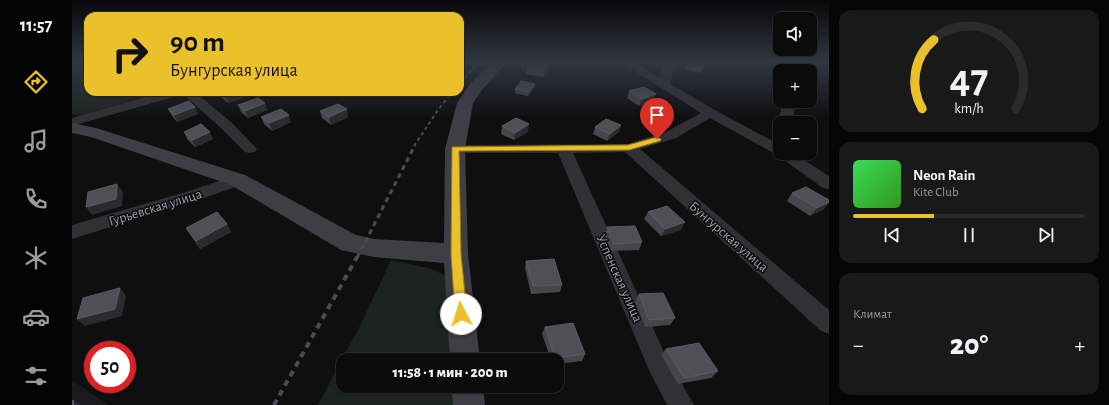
<!DOCTYPE html>
<html lang="ru">
<head>
<meta charset="utf-8">
<style>
  body { margin:0; font-family:"Alegreya Sans",sans-serif; background:#19191a; color:#f1f3f6; height:100vh; display:flex; flex-direction:column; font-size:15px; white-space:nowrap }
  * { box-sizing:border-box; margin:0 }
  p { font-size:13px; color:#9a9b9d }
  .icon { flex:none; width:22px; height:22px; fill:none; stroke:currentColor; stroke-width:2; stroke-linecap:round; stroke-linejoin:round }
  .map { position:relative; flex:1; overflow:hidden }
  .panel { display:flex; flex-direction:column; gap:10px; padding:10px; background:#060607; width:280px }
  .panel>* { flex:none }
  .banner { position:absolute; left:12px; top:12px; width:380px; height:84px; border-radius:12px; box-shadow:0 1px 3px #0004,0 0 0 1px #2b2b2d; background:#ebc12b; color:#111; overflow:hidden }
  .buttons { position:absolute; left:701px; top:12px; display:grid; gap:8px }
  .buttons a { display:grid; place-items:center; width:44px; height:44px; border-radius:8px; background:#0b0b0c; box-shadow:0 1px 3px #0004,0 0 0 1px #2b2b2d; font-size:20px }
  .speed { position:absolute; left:12px; top:341px; display:flex; gap:8px; font-size:20px; font-weight:700; text-align:center }
  .speed>* { display:grid; place-content:center; width:52px; height:52px; border-radius:50%; background:#0b0b0c; box-shadow:0 1px 3px #0004,0 0 0 1px #2b2b2d; line-height:1 }
  .speed .limit { border:6px solid #d22; background:#fff; color:#111 }
  .pin { position:absolute; display:grid; place-items:center; width:34px; height:34px; color:#fff; margin:-41px -17px; border-radius:50% 50% 50% 0; rotate:-45deg; box-shadow:0 0 4px #0007 }
  .pin .icon { rotate:45deg }
  .me { position:absolute; width:44px; margin:-22px; rotate:355deg; stroke-linejoin:round; filter:drop-shadow(0 0 3px #0008) }
  .turn { display:flex; align-items:center; gap:14px; height:84px; padding:0 20px; font-size:18px }
  .turn .icon { width:52px; height:52px; stroke-width:2.5 }
  .turn b { display:block; font-size:28px; line-height:34px }
  .big { font-size:30px; font-weight:800; line-height:1.1 }
  .panel .widget { flex:1; display:flex; flex-direction:column; justify-content:center; gap:6px; min-width:0; padding:0 14px; border-radius:12px; background:#19191a }
  .panel .dial { align-items:center; gap:0 }
  .dial svg { height:104px; overflow:visible; fill:none; stroke:#2b2b2d; stroke-width:7; stroke-linecap:round; text-anchor:middle }
  .dial text { fill:#f1f3f6; stroke:none }
  .song { display:flex; align-items:center; gap:12px }
  .cover { width:48px; height:48px; border-radius:6px; background:linear-gradient(135deg,hsl(130 70% 55%),hsl(110 70% 35%)) }
  .played { height:4px; border-radius:2px; background:linear-gradient(90deg,#ebc12b 35%,#2b2b2d 35%) }
  .keys { display:flex; justify-content:space-around; direction:ltr }
  .heat { display:flex; justify-content:space-between; align-items:center; font-size:22px; direction:ltr }
  .trip { position:absolute; left:264px; top:353px; width:228px; height:40px; border-radius:12px; background:#0b0b0c; box-shadow:0 1px 3px #0004,0 0 0 1px #2b2b2d; font-weight:800; line-height:40px; text-align:center }
  main { display:flex; flex:1; min-height:0 }
  .tabs { display:flex; flex-direction:column; width:72px; justify-content:space-around; align-items:center; background:#040405; color:#9a9b9d }
  .tabs .icon { width:28px; height:28px }
  .tabs .current { color:#ebc12b }
  .tabs b { font-size:18px; color:#f1f3f6 }
  .map>svg:first-child { display:block }
  .built { fill:#1b1b1d }
  .green { fill:#1d241f }
  .lines { fill:none; stroke-linecap:round; stroke-linejoin:round }
  .minor { fill:#303035; fill-rule:evenodd }
  .secondary { fill:#3e3f45; fill-rule:evenodd }
  .rail-far2 { stroke:#4a4c52; stroke-width:2; stroke-dasharray:3.5 3; stroke-linecap:butt }
  .rail-far1 { stroke:#4a4c52; stroke-width:3; stroke-dasharray:5 4; stroke-linecap:butt }
  .rail { stroke:#4a4c52; stroke-width:4; stroke-dasharray:6 5; stroke-linecap:butt }
  .wall { fill:#45454b }
  .shaded-wall { fill:#2b2b2f }
  .building { fill:#4f4f56; stroke:#5b5c64 }
  .route { fill:#ebc12b; stroke:#997d1c }
  .labels { text-anchor:middle; stroke-width:3; stroke-linejoin:round; paint-order:stroke }
  .street-label { font-size:14px; fill:#a0a3b1; stroke:#0a0a0b }
</style>
</head>
<body>
<main>
<nav class="tabs">
<b>11:57</b>
<svg class="icon current" aria-label="directions" viewBox="0 0 24 24"><path d="M12 3l9 9-9 9-9-9zM9 14v-3h6M13 9l2 2-2 2"/></svg>
<svg class="icon" aria-label="music" viewBox="0 0 24 24"><path d="M9 18V5l10-2v13"/><circle cx="6" cy="18" r="3"/><circle cx="16" cy="16" r="3"/></svg>
<svg class="icon" aria-label="phone" viewBox="0 0 24 24"><path d="M5 4h4l2 5-3 2q2 4 5 5l2-3 5 2v4C11 20 4 13 5 4z"/></svg>
<svg class="icon" aria-label="climate" viewBox="0 0 24 24"><path d="M12 3v18M4 7l16 10M4 17L20 7"/></svg>
<svg class="icon" aria-label="car" viewBox="0 0 24 24"><path d="M5 17H2v-5l4-1 3-4h7l3 4 3 1v5h-3M9 17h6M6 11h13"/><circle cx="7" cy="17" r="2"/><circle cx="17" cy="17" r="2"/></svg>
<svg class="icon" aria-label="filters" viewBox="0 0 24 24"><path d="M4 7h16M4 17h16"/><circle cx="9" cy="7" r="2"/><circle cx="15" cy="17" r="2"/></svg>
</nav>
<div class="map">
<svg width="757" height="405" viewBox="0 0 757 405">
  <rect width="100%" height="100%" fill="#0f0f10"/>
  <path class="built" d="M 0,380 L 36,405 L 0,405 Z"/>
  <path class="green" d="M 16,63 L 16,92 L 87,92 L 7,116 L 0,114 L 0,71 Z
    M 319,260 L 360,269 L 378,278 L 396,360 L 271,360 L 271,386 L 398,386 L 400,405 L 246,405 L 289,324 Z"/>
  <g class="lines">
    <path class="minor" d="M 547,61 L 560,61 L 588,78 L 592,61 L 604,61 L 598,84 L 643,110 L 708,145 L 708,153 L 721,153 L 757,176 L 757,189 L 751,188 L 705,155 L 638,118 L 604,138 L 568,149 L 757,310 L 757,334 L 749,331 L 553,152 L 501,153 L 592,352 L 622,405 L 595,405 L 576,368 L 486,153 L 383,153 L 378,152 L 376,149 L 378,146 L 383,145 L 556,144 L 594,132 L 629,113 Z
      M 704,61 L 716,61 L 717,71 L 708,71 L 707,73 Z
      M 90,92 L 123,92 L 160,123 L 185,149 L 183,152 L 178,153 L 173,152 L 150,129 L 110,93 L 108,95 L 0,126 L 0,118 Z
      M 709,101 L 721,101 L 723,111 L 719,123 L 708,123 L 708,126 L 705,123 L 709,111 Z
      M 166,175 L 172,176 L 174,180 L 172,184 L 129,199 L 0,239 L 0,225 L 117,191 Z"/>
    <path class="secondary" d="M 421,61 L 436,61 L 410,90 L 401,103 L 393,149 L 396,254 L 408,360 L 378,360 L 372,263 L 302,257 L 269,250 L 159,185 L 19,137 L 0,133 L 0,123 L 24,128 L 173,175 L 284,235 L 302,239 L 372,243 L 373,149 L 385,103 L 398,84 Z
      M 379,386 L 411,386 L 413,405 L 381,405 Z"/>
    <path class="rail-far2" d="M 388,83 L 408,61
      M 342,146 L 366,110 L 380,92"/>
    <path class="rail-far1" d="M 285,258 L 343,145"/>
    <path class="rail" d="M 202,405 L 285,257"/>
  </g>
  <path class="wall" d="M 615,61 L 631,70 L 629,73 L 613,70 Z
    M 477,63 L 476,70 L 471,77 L 454,74 L 455,67 Z
    M 463,84 L 462,87 L 456,96 L 443,93 L 443,89 Z
    M 557,91 L 581,101 L 567,106 L 555,98 Z
    M 147,92 L 173,92 L 175,96 L 156,103 L 149,97 Z
    M 308,92 L 325,92 L 316,96 Z
    M 193,103 L 195,110 L 176,118 L 169,112 L 166,105 Z
    M 123,107 L 126,114 L 105,122 L 100,116 L 96,109 Z
    M 248,111 L 276,117 L 259,125 L 250,118 Z
    M 189,117 L 219,122 L 200,131 L 192,124 Z
    M 549,125 L 547,132 L 535,141 L 521,134 L 523,127 Z
    M 430,126 L 456,132 L 442,140 L 429,134 Z
    M 112,132 L 141,139 L 123,147 L 115,139 Z
    M 720,193 L 752,209 L 738,216 L 715,201 Z
    M 576,212 L 609,230 L 589,236 L 572,219 Z
    M 155,224 L 159,232 L 128,249 L 114,228 Z
    M 535,227 L 570,242 L 567,250 L 539,251 L 532,234 Z
    M 454,261 L 490,285 L 488,292 L 459,294 L 453,268 Z
    M 567,294 L 603,318 L 598,325 L 573,327 L 563,301 Z
    M 473,327 L 513,354 L 510,361 L 485,364 L 485,360 L 479,360 L 470,334 Z
    M 594,349 L 646,371 L 639,378 L 606,384 L 589,355 Z"/>
  <path class="shaded-wall" d="M 477,63 L 476,70 L 471,77 L 472,71 Z
    M 463,84 L 462,87 L 456,96 L 457,92 Z
    M 164,92 L 173,92 L 175,96 L 156,103 L 153,96 Z
    M 317,92 L 325,92 L 316,96 L 315,93 Z
    M 584,94 L 581,101 L 567,106 L 570,99 Z
    M 193,103 L 195,110 L 176,118 L 173,111 Z
    M 123,107 L 126,114 L 105,122 L 102,115 Z
    M 275,109 L 276,117 L 259,125 L 257,117 Z
    M 217,115 L 219,122 L 200,131 L 197,123 Z
    M 457,124 L 456,132 L 442,140 L 443,133 Z
    M 549,125 L 547,132 L 535,141 L 538,134 Z
    M 138,132 L 141,139 L 123,147 L 120,140 Z
    M 45,184 L 51,192 L 50,206 L 20,215 L 14,207 Z
    M 757,202 L 757,203 L 752,209 L 738,216 L 745,208 Z
    M 613,222 L 609,230 L 589,236 L 593,229 Z
    M 155,224 L 159,232 L 128,249 L 124,241 Z
    M 48,288 L 54,296 L 50,316 L 13,326 L 5,319 Z
    M 1,400 L 9,405 L 2,405 Z"/>
  <path class="building" d="M 459,61 L 466,61 L 477,63 L 472,71 L 455,67 Z
    M 615,61 L 631,64 L 631,70 L 614,67 Z
    M 449,81 L 463,84 L 457,92 L 443,89 Z
    M 572,87 L 584,94 L 570,99 L 557,91 Z
    M 148,92 L 164,92 L 153,96 Z
    M 186,98 L 193,103 L 173,111 L 166,105 Z
    M 117,101 L 123,107 L 102,115 L 96,109 Z
    M 266,104 L 275,109 L 257,117 L 248,111 Z
    M 209,109 L 217,115 L 197,123 L 189,117 Z
    M 444,118 L 457,124 L 443,133 L 430,126 Z
    M 534,119 L 549,125 L 538,134 L 523,127 Z
    M 129,124 L 138,132 L 120,140 L 112,132 Z
    M 45,184 L 44,199 L 14,207 L 16,192 Z
    M 734,187 L 757,200 L 757,202 L 745,208 L 720,193 Z
    M 595,206 L 613,222 L 593,229 L 576,212 Z
    M 145,212 L 155,224 L 124,241 L 114,228 Z
    M 563,226 L 570,242 L 542,244 L 535,227 Z
    M 482,259 L 490,285 L 461,286 L 454,261 Z
    M 48,288 L 43,309 L 5,319 L 11,298 Z
    M 591,293 L 603,318 L 577,320 L 567,294 Z
    M 501,323 L 513,354 L 483,358 L 473,327 Z
    M 627,343 L 646,371 L 612,378 L 594,349 Z
    M 1,400 L 2,405 L 0,405 L 0,401 Z"/>
  <linearGradient id="sky" x2="0" y2="1"><stop stop-color="#080809"/><stop offset="0.52" stop-color="#313742"/><stop offset="1" stop-color="#313742" stop-opacity="0"/></linearGradient>
  <rect width="757" height="118" fill="url(#sky)"/>
  <path class="route" d="M 585,137 L 589,139 L 588,141 L 557,150 L 387,151 L 389,254 L 395,314 L 393,318 L 389,320 L 385,318 L 383,314 L 379,254 L 380,147 L 556,145 Z"/>
  <g class="labels">
    <g class="street-label">
      <text transform="translate(83 207) rotate(-17)" y="5">Гурьевская улица</text>
      <text transform="translate(657 236) rotate(41)" y="5">Бунгурская улица</text>
      <text transform="translate(548 278) rotate(66)" y="5">Успенская улица</text>
    </g>
  </g>
</svg>
<div class="buttons">
<a><svg class="icon" aria-label="sound" viewBox="0 0 24 24"><path d="M4 9h4l5-4v14l-5-4H4zM17 9q2 3 0 6"/></svg></a>
<a>+</a>
<a>−</a>
</div>
<div class="speed"><div class="limit">50</div></div>
<div class="pin" style="left:585px;top:139px;background:#d93025"><svg class="icon" aria-label="arrive" viewBox="0 0 24 24"><path d="M6 21V4h12l-3 4 3 4H6"/></svg></div>
<svg class="me" style="left:389px;top:314px" viewBox="-20 -20 40 40"><circle r="19" fill="#fff"/><path d="M0-13L10 11 0 6-10 11z" fill="#ebc12b"/></svg>
<div class="trip">11:58 · 1 мин · 200 m</div>
<div class="banner">
<div class="turn"><svg class="icon" aria-label="right" viewBox="0 0 24 24"><path d="M7 20v-9h11M14 6l5 5-5 5"/></svg><div><b>90 m</b>Бунгурская улица</div></div>
</div>
</div>
<section class="panel">
<div class="widget dial"><svg viewBox="0 0 100 80">
<path d="M14 69A42 42 0 1 1 86 69"/>
<path d="M14 69A42 42 0 0 1 23 16" stroke="#ebc12b"/>
<text x="50" y="56" font-size="32" font-weight="700">47</text>
<text x="50" y="72" font-size="11">km/h</text>
</svg></div>
<div class="widget">
<div class="song"><i class="cover"></i><div><b>Neon Rain</b><p>Kite Club</p></div></div>
<div class="played"></div>
<div class="keys"><svg class="icon" aria-label="previous" viewBox="0 0 24 24"><path d="M18 5L8 12l10 7zM5 5v14"/></svg><svg class="icon" aria-label="pause" viewBox="0 0 24 24"><path d="M8 5v14M16 5v14"/></svg><svg class="icon" aria-label="next" viewBox="0 0 24 24"><path d="M6 5l10 7-10 7zM19 5v14"/></svg></div>
</div>
<div class="widget"><p>Климат</p>
<div class="heat"><a>−</a><b class="big">20°</b><a>+</a></div>
</div>
</section>
</main>
</body>
</html>
